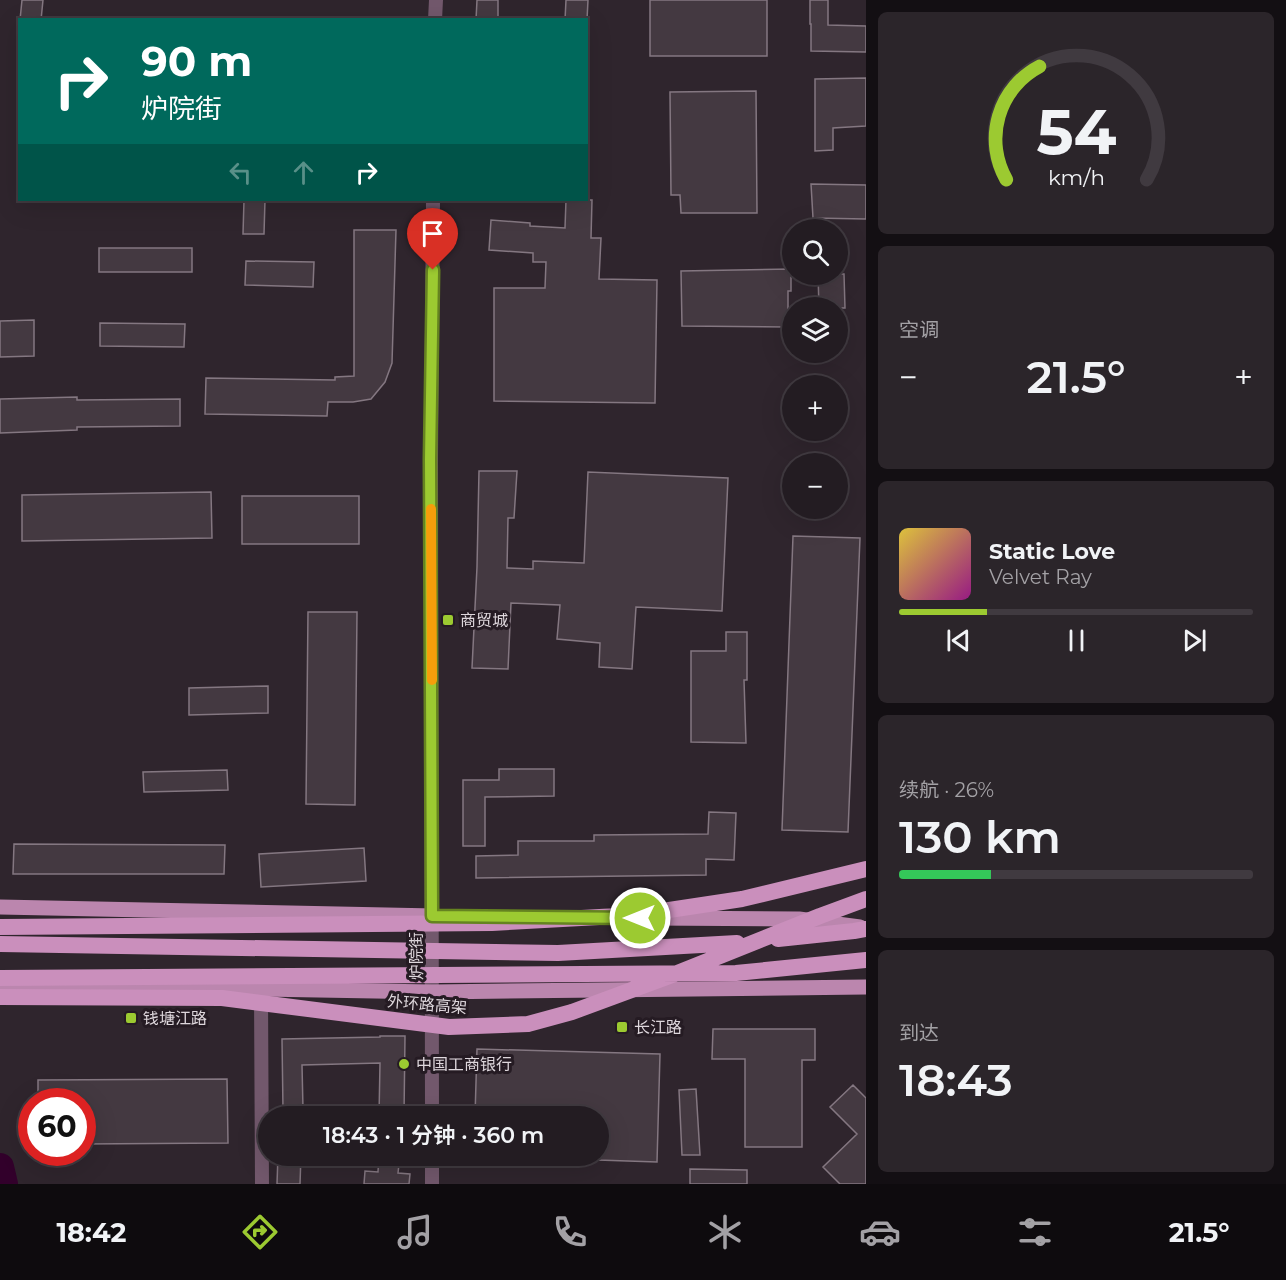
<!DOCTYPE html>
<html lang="zh">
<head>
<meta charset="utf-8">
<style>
  body { margin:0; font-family:Montserrat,"Noto Sans SC",sans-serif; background:#2b252a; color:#f1f3f6; height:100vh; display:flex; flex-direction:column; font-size:22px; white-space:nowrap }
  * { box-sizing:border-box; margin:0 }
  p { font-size:20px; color:#a3a1a5 }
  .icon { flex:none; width:33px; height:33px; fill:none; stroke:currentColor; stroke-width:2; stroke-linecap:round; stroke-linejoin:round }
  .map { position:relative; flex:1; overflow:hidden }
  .panel { display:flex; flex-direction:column; gap:12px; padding:12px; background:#130f13; width:420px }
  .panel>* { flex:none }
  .top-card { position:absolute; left:18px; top:18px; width:570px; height:183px; border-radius:0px; box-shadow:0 6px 24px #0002,0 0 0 2px #403a40; background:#00695c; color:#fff; overflow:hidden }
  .tools { position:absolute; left:782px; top:219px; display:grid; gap:12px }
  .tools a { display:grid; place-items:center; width:66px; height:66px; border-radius:50%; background:#231c22; box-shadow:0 6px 24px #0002,0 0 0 2px #403a40; font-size:30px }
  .speed { position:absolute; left:18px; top:1088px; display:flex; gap:12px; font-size:30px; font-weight:700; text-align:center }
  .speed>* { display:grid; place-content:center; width:78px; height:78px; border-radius:50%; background:#231c22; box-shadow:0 6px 24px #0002,0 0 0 2px #403a40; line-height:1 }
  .speed .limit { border:9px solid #d22; background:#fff; color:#111 }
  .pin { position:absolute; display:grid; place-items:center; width:51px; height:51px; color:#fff; margin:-62px -26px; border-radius:50% 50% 50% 0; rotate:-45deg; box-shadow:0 0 6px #0007 }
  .pin .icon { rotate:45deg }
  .me { position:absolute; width:66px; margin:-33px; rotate:270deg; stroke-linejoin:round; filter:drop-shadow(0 0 4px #0008) }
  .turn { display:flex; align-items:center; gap:21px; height:126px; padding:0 24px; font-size:27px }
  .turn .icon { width:78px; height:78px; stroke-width:2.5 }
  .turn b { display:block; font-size:42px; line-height:51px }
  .lanes { display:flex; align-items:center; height:57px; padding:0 24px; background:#0003; justify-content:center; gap:30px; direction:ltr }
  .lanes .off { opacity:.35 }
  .big { font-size:45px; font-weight:600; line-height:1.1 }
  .panel .widget { flex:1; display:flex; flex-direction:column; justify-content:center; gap:9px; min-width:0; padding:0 21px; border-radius:9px; background:#2b252a }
  .panel .dial { align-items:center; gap:0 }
  .dial svg { height:156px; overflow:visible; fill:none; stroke:#403a40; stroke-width:7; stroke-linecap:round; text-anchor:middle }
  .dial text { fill:#f1f3f6; stroke:none }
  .song { display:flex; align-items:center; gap:18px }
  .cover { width:72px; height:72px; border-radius:9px; background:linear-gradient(135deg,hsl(50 70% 55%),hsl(310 70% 35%)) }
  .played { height:6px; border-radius:3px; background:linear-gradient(90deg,#9cca31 25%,#403a40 25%) }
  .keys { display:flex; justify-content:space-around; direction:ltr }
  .heat { display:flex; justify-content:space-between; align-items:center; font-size:33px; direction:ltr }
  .charge { height:9px; border-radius:4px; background:linear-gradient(90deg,#34c759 26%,#403a40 0) }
  .trip { position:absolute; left:258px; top:1106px; width:351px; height:60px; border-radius:30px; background:#231c22; box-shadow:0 6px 24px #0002,0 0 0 2px #403a40; font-weight:600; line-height:60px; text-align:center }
  .dock { display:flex; height:96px; justify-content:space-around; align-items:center; background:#0e0b0e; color:#a3a1a5 }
  .dock .icon { width:42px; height:42px }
  .dock .on { color:#9cca31 }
  .dock b { font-size:27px; color:#f1f3f6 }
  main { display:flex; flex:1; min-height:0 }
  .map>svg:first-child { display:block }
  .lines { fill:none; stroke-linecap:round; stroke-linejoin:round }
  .river { stroke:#32002b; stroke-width:28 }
  .building { fill:#443941; stroke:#847781; stroke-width:1.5 }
  .minor { stroke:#72586c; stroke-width:14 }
  .primary { stroke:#bb86ae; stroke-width:15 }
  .trunk { stroke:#ca8fbc; stroke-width:16 }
  .route-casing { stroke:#658320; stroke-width:15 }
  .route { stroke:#9cca31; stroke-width:10 }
  .slow { stroke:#f59e0b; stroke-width:10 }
  .poi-dot { fill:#9cca31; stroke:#251b23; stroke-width:2 }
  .labels { text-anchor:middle; stroke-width:6; stroke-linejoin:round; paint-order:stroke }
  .poi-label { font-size:16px; fill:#ded7dc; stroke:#251b23; text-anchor:start }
  .street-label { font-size:16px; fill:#ded7dc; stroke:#251b23 }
</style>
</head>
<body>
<main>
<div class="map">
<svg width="866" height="1184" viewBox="0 0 866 1184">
  <rect width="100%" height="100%" fill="#2f252d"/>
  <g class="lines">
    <path class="river" d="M 0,1167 L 4,1184"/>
  </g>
  <path class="building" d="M 22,0 L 43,0 L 41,20 L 20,20 Z
    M 477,0 L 498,0 L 498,20 L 476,20 Z
    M 566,0 L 588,0 L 587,20 L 565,20 Z
    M 650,0 L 767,0 L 767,56 L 650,56 Z
    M 810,0 L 828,0 L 828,25 L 866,26 L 866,52 L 811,51 L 811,24 L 810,24 Z
    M 866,78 L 866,126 L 833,128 L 833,150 L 815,151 L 815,79 Z
    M 756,91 L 757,213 L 681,213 L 680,195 L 671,195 L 670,92 Z
    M 811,184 L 866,185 L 866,219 L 813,218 Z
    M 244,200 L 265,200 L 264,234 L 243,234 Z
    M 566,200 L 592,200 L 591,238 L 601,238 L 599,279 L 657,280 L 655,403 L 494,401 L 494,288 L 545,288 L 546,262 L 533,262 L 533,253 L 489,250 L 491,220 L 530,223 L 530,226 L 565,228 Z
    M 354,230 L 396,230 L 392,363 L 385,382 L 371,399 L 353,402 L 328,402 L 327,416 L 205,414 L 206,378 L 335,380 L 335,377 L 354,376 Z
    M 99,248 L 192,248 L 192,272 L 99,272 Z
    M 246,261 L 314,262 L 313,287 L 245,285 Z
    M 791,269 L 791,291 L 788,291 L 788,327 L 682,326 L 681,271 Z
    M 818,274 L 844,274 L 845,308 L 819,308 Z
    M 34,320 L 34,356 L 0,357 L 0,321 Z
    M 100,323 L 185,324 L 184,347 L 100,346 Z
    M 77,397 L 77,400 L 180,399 L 180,426 L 77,427 L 77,430 L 0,433 L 0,399 Z
    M 479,471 L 517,471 L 514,518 L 508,518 L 507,568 L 533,569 L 533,561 L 584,563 L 588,472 L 728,478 L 722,611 L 636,607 L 632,669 L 599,667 L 600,643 L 557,639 L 560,605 L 511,603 L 508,669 L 472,668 L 477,567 Z
    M 211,492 L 212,538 L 22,541 L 22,495 Z
    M 242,496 L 359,496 L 359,544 L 242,544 Z
    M 793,536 L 860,538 L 848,832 L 782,830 Z
    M 308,612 L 357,612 L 355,805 L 306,804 Z
    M 726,632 L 747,632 L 747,680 L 744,680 L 746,743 L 691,742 L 691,651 L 726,651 Z
    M 268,686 L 268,713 L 189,715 L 189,688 Z
    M 499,769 L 554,769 L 554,796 L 485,797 L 485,846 L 463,846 L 463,780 L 499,780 Z
    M 227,770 L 228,790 L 144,792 L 143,772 Z
    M 709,812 L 736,813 L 734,860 L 706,859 L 706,875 L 476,878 L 476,856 L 518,855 L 518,841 L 594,841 L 594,835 L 708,834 Z
    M 14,844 L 225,845 L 224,874 L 13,874 Z
    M 364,848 L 366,881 L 261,887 L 259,854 Z
    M 713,1029 L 815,1029 L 815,1060 L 802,1060 L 802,1147 L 745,1147 L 745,1059 L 712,1059 Z
    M 380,1036 L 405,1036 L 404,1116 L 379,1116 L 380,1063 L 302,1065 L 303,1109 L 283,1110 L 282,1039 L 380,1037 Z
    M 477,1049 L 660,1054 L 657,1162 L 598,1160 L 598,1116 L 475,1116 Z
    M 227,1079 L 228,1143 L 82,1144 L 82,1101 L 38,1101 L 38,1080 Z
    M 853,1085 L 866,1098 L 866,1184 L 840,1184 L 823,1167 L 857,1134 L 830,1107 Z
    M 696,1089 L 700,1155 L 682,1155 L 679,1090 Z
    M 278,1155 L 301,1155 L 300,1184 L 277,1184 Z
    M 379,1155 L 400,1155 L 398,1173 L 410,1174 L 409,1184 L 364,1184 L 365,1171 L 378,1172 Z
    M 690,1169 L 747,1170 L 747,1184 L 690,1184 Z"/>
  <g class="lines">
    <path class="minor" d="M 435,20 L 436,0
      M 261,994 L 262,1184
      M 432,1116 L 431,459 L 433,200
      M 432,1184 L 432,1155"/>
    <path class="primary" d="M 0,907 L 435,916
      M 651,918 L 799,919 L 860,927
      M 0,989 L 261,989 L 432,992 L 866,987"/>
    <path class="trunk" d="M 0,927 L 492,923 L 636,915 L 742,899 L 866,869
      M 778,939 L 854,931 L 866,929
      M 0,944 L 558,953 L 737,943
      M 0,978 L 736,973 L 866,960
      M 0,997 L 222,998 L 449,1027 L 528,1024 L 572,1012 L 675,974 L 820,916 L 866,899"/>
  </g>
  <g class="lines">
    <defs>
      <path id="route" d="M 433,270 L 430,459 L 432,916 L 640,918"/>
    </defs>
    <use href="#route" class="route-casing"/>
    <use href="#route" class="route"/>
    <path class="slow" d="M 431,509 L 432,680"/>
  </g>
  <g class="poi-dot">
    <rect x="442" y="614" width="12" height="12" rx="3"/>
    <rect x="125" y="1012" width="12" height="12" rx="3"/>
    <rect x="616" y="1021" width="12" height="12" rx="3"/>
    <circle cx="404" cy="1064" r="6"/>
  </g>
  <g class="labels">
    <g class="poi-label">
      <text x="460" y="626">商贸城</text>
      <text x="143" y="1024">钱塘江路</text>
      <text x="634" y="1033">长江路</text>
      <text x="416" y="1070">中国工商银行</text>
    </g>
    <g class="street-label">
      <text transform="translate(416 956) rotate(-90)" y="6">炉院街</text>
      <text transform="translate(427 1004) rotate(5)" y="6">外环路高架</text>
    </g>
  </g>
</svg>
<div class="tools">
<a><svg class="icon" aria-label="search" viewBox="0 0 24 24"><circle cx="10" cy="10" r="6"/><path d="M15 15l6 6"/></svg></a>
<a><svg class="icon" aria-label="layers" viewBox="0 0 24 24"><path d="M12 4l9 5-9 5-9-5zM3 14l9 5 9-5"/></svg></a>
<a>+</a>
<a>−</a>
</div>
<div class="speed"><div class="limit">60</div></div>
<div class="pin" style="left:433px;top:270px;background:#d93025"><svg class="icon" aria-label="arrive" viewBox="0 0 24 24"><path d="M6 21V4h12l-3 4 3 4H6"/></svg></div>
<svg class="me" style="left:640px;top:918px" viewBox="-20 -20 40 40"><circle r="17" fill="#9cca31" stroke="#fff" stroke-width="3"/><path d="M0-11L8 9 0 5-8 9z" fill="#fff"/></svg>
<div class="trip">18:43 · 1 分钟 · 360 m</div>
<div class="top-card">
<div class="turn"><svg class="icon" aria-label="right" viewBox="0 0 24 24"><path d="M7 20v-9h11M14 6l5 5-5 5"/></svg><div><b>90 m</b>炉院街</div></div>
<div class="lanes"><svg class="icon off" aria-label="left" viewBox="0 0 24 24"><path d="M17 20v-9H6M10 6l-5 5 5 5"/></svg><svg class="icon off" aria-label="ahead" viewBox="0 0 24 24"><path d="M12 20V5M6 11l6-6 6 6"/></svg><svg class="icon" aria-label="right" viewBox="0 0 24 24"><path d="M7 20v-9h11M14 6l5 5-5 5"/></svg></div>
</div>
</div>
<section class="panel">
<div class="widget dial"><svg viewBox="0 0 100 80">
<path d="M14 69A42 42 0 1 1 86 69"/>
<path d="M14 69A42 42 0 0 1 31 11" stroke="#9cca31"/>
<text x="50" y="56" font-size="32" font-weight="700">54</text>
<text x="50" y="72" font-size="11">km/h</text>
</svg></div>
<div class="widget"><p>空调</p>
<div class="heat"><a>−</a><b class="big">21.5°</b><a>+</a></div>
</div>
<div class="widget">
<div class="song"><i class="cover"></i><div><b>Static Love</b><p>Velvet Ray</p></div></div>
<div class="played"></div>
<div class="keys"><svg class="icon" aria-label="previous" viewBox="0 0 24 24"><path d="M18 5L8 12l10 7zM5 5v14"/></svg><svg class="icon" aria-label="pause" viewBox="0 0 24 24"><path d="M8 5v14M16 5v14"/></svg><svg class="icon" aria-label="next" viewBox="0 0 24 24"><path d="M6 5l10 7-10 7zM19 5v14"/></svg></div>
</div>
<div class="widget"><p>续航 · 26%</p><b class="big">130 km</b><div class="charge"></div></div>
<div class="widget"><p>到达</p><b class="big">18:43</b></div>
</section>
</main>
<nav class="dock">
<b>18:42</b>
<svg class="icon on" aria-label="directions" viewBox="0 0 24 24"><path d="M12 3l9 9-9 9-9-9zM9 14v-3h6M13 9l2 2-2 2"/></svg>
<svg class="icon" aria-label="music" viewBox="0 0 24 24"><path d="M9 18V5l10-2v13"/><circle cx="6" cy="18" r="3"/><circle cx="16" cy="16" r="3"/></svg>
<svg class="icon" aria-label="phone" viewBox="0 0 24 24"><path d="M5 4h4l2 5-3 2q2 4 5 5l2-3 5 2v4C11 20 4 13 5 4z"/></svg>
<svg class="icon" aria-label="climate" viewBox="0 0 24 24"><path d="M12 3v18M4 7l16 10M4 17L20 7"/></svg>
<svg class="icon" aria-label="car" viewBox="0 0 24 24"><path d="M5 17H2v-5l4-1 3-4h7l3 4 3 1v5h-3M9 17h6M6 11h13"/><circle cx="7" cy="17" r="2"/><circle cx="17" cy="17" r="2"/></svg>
<svg class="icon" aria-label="filters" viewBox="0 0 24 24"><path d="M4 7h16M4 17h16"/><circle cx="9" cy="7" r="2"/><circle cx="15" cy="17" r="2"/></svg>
<b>21.5°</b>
</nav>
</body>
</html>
